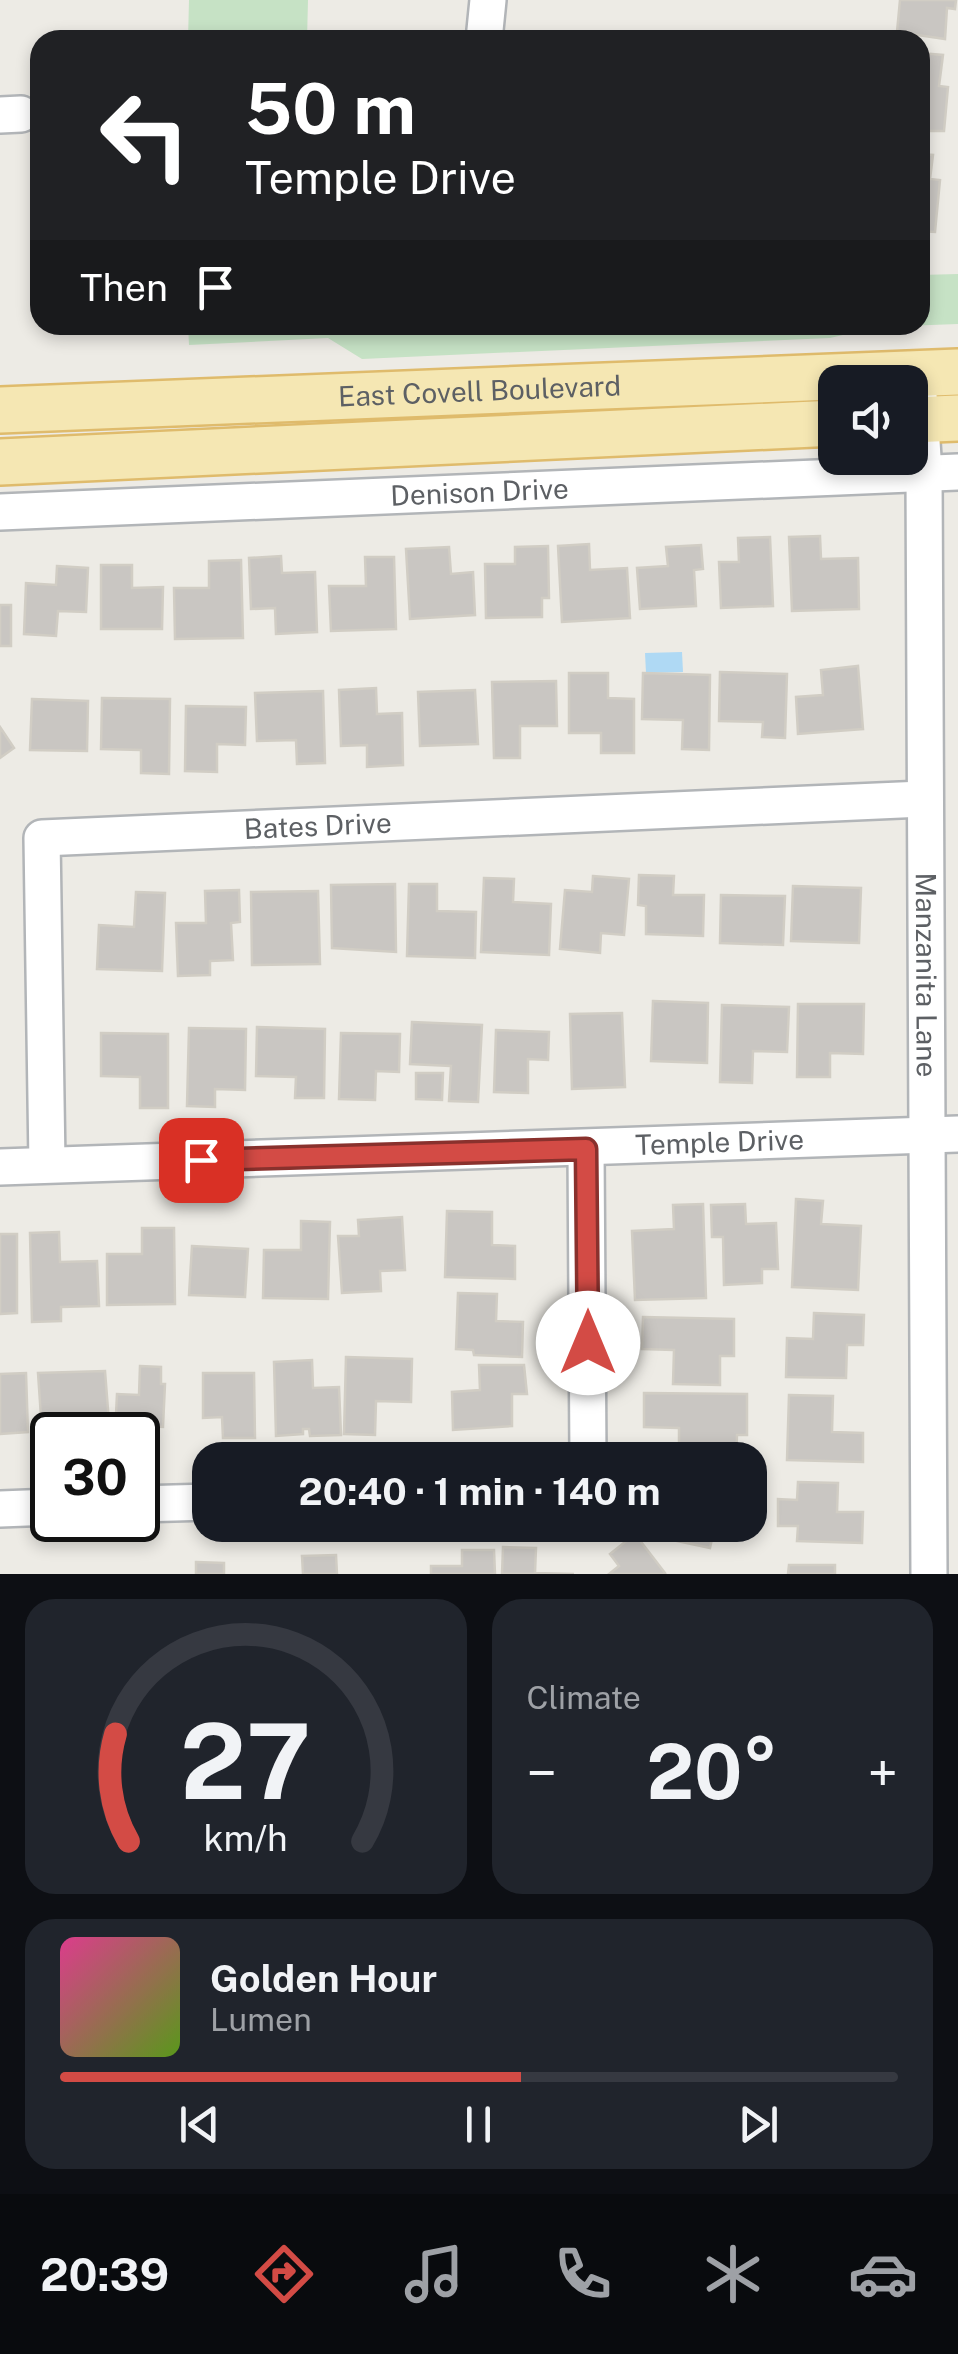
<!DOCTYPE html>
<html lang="en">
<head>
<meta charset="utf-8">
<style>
  body { margin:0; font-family:"Public Sans",sans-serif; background:#20242c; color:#f1f3f6; height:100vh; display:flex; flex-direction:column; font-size:38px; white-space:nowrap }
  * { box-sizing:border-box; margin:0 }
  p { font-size:32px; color:#9ea1a6 }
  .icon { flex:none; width:55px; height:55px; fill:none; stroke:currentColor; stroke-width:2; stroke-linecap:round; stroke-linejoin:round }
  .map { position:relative; height:1574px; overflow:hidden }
  .details { display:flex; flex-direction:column; gap:25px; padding:25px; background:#0d0f14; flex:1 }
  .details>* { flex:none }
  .banner { position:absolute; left:30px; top:30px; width:900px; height:305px; border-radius:30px; box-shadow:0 5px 15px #0003; background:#202124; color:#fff; overflow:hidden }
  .controls { position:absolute; left:818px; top:365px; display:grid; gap:20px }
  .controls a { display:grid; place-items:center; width:110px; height:110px; border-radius:20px; background:#171b24; box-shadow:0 5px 15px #0003; font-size:50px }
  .speed { position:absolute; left:30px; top:1412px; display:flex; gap:20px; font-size:50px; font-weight:700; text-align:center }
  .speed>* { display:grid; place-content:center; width:130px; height:130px; border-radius:50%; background:#171b24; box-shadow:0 5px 15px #0003; line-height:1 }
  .speed .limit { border:5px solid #111; border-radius:15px; background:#fff; color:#111 }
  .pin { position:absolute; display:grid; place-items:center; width:85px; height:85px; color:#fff; margin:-42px; border-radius:20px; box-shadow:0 5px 15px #0006 }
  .me { position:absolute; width:110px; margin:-55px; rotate:0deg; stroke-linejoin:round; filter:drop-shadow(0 0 8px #0008) }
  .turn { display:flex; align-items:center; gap:35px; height:210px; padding:0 50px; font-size:45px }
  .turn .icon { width:130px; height:130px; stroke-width:2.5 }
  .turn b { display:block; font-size:70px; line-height:85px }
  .then { display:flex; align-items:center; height:95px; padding:0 50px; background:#0003; gap:20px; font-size:38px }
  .big { font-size:75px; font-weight:700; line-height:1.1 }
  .details .tile { flex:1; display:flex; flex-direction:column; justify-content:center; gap:15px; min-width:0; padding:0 35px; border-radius:30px; background:#20242c }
  .details .dial { align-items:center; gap:0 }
  .dial svg { height:260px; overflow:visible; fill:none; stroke:#363941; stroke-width:7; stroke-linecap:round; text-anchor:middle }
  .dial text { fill:#f1f3f6; stroke:none }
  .song { display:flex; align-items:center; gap:30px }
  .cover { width:120px; height:120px; border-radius:15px; background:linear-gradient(135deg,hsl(330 70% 55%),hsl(90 70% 35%)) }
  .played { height:10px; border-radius:5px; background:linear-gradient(90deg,#d34b45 55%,#363941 55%) }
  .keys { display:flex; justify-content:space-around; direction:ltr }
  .heat { display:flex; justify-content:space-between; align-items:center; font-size:55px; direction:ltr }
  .details .tiles { flex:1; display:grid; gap:25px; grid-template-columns:1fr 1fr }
  .tile:last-child { grid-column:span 2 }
  .trip { position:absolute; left:192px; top:1442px; width:575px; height:100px; border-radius:30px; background:#171b24; box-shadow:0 5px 15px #0003; font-weight:700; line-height:100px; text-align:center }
  .menu { display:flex; height:160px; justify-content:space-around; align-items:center; background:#090b0e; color:#9ea1a6 }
  .menu .icon { width:70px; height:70px }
  .menu .on { color:#d34b45 }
  .menu b { font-size:45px; color:#f1f3f6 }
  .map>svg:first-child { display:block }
  .green { fill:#c6e2c5 }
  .water { fill:#afd9f4 }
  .building { fill:#c9c6c2; stroke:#d1cdc4; stroke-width:2.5 }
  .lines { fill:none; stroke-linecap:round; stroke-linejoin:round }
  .minor-casing { stroke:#b2b5b8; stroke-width:40 }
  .major-casing { stroke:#dfbb6c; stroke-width:50 }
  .minor { stroke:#fff; stroke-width:35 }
  .major { stroke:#f5e7b3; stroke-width:45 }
  .route-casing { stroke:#89312d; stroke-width:25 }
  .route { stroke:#d34b45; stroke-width:18 }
  .labels { text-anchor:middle; stroke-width:8; stroke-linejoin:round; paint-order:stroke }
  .street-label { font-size:28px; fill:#5d6064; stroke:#fff }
</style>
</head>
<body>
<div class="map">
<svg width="958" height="1574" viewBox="0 0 958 1574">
  <rect width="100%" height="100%" fill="#edebe5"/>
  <path class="green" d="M 189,0 L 308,0 L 307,40 L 188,40 Z
    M 958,274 L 958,324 L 877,327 L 830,338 L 362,359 L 328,338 L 189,345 L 188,325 L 920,325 L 920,275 Z"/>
  <path class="water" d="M 682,652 L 683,672 L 646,673 L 645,653 Z"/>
  <path class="building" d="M 900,0 L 956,0 L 955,9 L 947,8 L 945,39 L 897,32 Z
    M 920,53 L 943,55 L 939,86 L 948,87 L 944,131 L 920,131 Z
    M 920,154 L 933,155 L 930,179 L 940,180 L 935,232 L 920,231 Z
    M 820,536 L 821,559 L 858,558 L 859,609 L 792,611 L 789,537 Z
    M 770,537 L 773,606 L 721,608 L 719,562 L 739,562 L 738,538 Z
    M 589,544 L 590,570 L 627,568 L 630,618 L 562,622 L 558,546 Z
    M 701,545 L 703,569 L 694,570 L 696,606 L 640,609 L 637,568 L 668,566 L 666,547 Z
    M 548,546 L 549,598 L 542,598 L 542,617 L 486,618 L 485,564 L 515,564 L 515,547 Z
    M 449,547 L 451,574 L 473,572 L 475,615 L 410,619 L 406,549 Z
    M 281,556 L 282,573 L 315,572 L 317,632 L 276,634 L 275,608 L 251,609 L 249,558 Z
    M 365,557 L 394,557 L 396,629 L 331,631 L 329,586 L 366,586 Z
    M 241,560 L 243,638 L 175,639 L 174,588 L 209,588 L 209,561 Z
    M 101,565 L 132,565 L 132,588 L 163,587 L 162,629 L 101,629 Z
    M 57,566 L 88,568 L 86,612 L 58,611 L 56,636 L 24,634 L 26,583 L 56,585 Z
    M 0,605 L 11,605 L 11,646 L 0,646 Z
    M 858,666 L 863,729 L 798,734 L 796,697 L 823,695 L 821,670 Z
    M 720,672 L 787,674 L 785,738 L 762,737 L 763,722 L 719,721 Z
    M 569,673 L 608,673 L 608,698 L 634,699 L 634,753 L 601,753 L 601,733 L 569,733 Z
    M 643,673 L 710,675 L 709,750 L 682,749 L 683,720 L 642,719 Z
    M 556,681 L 557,726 L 520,726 L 520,758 L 494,758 L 492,682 Z
    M 376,688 L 377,714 L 402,713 L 403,765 L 367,767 L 367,745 L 341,746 L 339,690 Z
    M 475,690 L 478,744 L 420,746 L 418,692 Z
    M 323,691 L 325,763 L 297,764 L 296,740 L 257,741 L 255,693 Z
    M 102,698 L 170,699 L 169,774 L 141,773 L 141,750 L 101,749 Z
    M 32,699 L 88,701 L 87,751 L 30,750 Z
    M 186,706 L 246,707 L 245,745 L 217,744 L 217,772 L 185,771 Z
    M 0,727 L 14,748 L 0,758 Z
    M 639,875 L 674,876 L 673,895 L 704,895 L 703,936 L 646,934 L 646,906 L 638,905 Z
    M 593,876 L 629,879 L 624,935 L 601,933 L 600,953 L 560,949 L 565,890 L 592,892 Z
    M 484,878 L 514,879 L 513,902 L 551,904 L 549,955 L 481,952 Z
    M 395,884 L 396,952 L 332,948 L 331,885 Z
    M 409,884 L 437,884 L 437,911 L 476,912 L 475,958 L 407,956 Z
    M 793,886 L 861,888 L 859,943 L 791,941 Z
    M 239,890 L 240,922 L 231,923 L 233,960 L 210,961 L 210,975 L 178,976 L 176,923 L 206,923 L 205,891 Z
    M 318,891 L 320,964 L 252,965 L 251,892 Z
    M 136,892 L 165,893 L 162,971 L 97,969 L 99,925 L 134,927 Z
    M 721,895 L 785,896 L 783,945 L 720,943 Z
    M 653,1001 L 708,1003 L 707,1063 L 651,1061 Z
    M 798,1004 L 864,1004 L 863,1054 L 830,1053 L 830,1077 L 797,1077 Z
    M 722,1005 L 789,1007 L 787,1052 L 753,1051 L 752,1083 L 720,1082 Z
    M 622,1013 L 625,1087 L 572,1089 L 570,1014 Z
    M 412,1022 L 482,1025 L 478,1102 L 449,1101 L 451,1066 L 410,1064 Z
    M 257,1027 L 325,1029 L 324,1098 L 295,1098 L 296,1077 L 256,1076 Z
    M 189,1028 L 246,1029 L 245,1090 L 215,1089 L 215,1107 L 187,1106 Z
    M 496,1030 L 549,1032 L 548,1060 L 528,1059 L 528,1093 L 494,1092 Z
    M 101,1033 L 168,1034 L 168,1108 L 140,1108 L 140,1077 L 101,1076 Z
    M 341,1033 L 400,1034 L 399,1072 L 376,1071 L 375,1100 L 339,1099 Z
    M 416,1073 L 443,1073 L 442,1100 L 416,1099 Z
    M 796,1199 L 823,1201 L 821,1224 L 861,1226 L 858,1290 L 792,1287 Z
    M 703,1204 L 706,1298 L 635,1300 L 632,1231 L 674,1229 L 673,1205 Z
    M 745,1204 L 746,1224 L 776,1223 L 778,1269 L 762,1269 L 762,1283 L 724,1285 L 723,1237 L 712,1237 L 711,1205 Z
    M 447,1211 L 492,1212 L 492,1245 L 515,1246 L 515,1279 L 445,1277 Z
    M 402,1217 L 405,1270 L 380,1271 L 381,1291 L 342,1293 L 338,1236 L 359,1236 L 358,1220 Z
    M 301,1221 L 330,1222 L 328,1299 L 263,1298 L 264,1250 L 301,1250 Z
    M 142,1228 L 174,1228 L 175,1304 L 107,1305 L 107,1254 L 142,1254 Z
    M 59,1232 L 60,1262 L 97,1261 L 99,1306 L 61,1307 L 61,1321 L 32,1322 L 30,1233 Z
    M 0,1234 L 17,1234 L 17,1313 L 0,1314 Z
    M 192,1246 L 248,1249 L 245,1297 L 189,1295 Z
    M 458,1293 L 497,1294 L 496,1321 L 523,1322 L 522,1357 L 474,1355 L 473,1350 L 456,1349 Z
    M 814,1313 L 864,1315 L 863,1345 L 847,1345 L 846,1378 L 786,1377 L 787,1338 L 813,1339 Z
    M 643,1317 L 734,1319 L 734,1356 L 720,1356 L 720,1385 L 673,1384 L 674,1350 L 642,1349 Z
    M 346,1357 L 412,1359 L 411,1402 L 376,1401 L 375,1435 L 344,1434 Z
    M 312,1360 L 313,1388 L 339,1387 L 341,1435 L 310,1436 L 309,1429 L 303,1429 L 303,1434 L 276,1436 L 274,1362 Z
    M 479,1365 L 524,1365 L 527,1394 L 512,1394 L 512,1426 L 453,1430 L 452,1392 L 480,1390 Z
    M 140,1366 L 161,1367 L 161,1384 L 165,1384 L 163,1427 L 148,1426 L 147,1444 L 138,1444 L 138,1435 L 115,1435 L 117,1394 L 139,1395 Z
    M 105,1371 L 110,1435 L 79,1435 L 78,1422 L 41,1417 L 38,1373 Z
    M 26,1373 L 28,1432 L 0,1434 L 0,1374 Z
    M 203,1373 L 254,1373 L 255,1438 L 223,1438 L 222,1417 L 203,1418 Z
    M 644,1393 L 747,1394 L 747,1435 L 737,1435 L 736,1460 L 679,1460 L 679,1428 L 644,1427 Z
    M 789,1395 L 833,1396 L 832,1432 L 863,1433 L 863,1462 L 787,1460 Z
    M 798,1482 L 838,1483 L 837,1512 L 863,1512 L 862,1543 L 797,1541 L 798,1526 L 778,1526 L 778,1499 L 797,1500 Z
    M 651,1525 L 715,1525 L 710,1548 L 649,1535 Z
    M 635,1534 L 665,1573 L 663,1574 L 609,1574 L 619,1566 L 610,1554 Z
    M 503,1547 L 536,1548 L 535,1573 L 574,1574 L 502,1574 Z
    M 462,1550 L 494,1550 L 495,1574 L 431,1574 L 431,1566 L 462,1566 Z
    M 336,1555 L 337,1574 L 303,1574 L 302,1556 Z
    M 196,1562 L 224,1563 L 224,1574 L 196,1574 Z
    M 789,1565 L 835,1565 L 835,1574 L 788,1574 Z"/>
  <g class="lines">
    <defs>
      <g id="minor">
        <path d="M 484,40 L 488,0"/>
        <path d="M 0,115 L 21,114"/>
        <path id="s1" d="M 919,395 L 924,473 L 929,1574"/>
        <path id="s2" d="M 0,512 L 958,472"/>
        <path d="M 586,1149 L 588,1460"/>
        <path id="s3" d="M 47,1164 L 42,838 L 923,799"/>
        <path id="s4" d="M 0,1167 L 958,1134"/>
        <path d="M 138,1504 L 210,1502"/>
        <path d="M 0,1509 L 52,1507"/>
      </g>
      <g id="major">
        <path id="s5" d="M 0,410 L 958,372"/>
        <path d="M 910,420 L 958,418"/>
        <path d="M 0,462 L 835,423"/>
      </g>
    </defs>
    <use href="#minor" class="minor-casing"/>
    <use href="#major" class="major-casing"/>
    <use href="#minor" class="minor"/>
    <use href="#major" class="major"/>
  </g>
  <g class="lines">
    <defs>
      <path id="route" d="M 201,1160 L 586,1149 L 588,1343"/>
    </defs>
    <use href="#route" class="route-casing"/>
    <use href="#route" class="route"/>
  </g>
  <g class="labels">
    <g class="street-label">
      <text dy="10" stroke="none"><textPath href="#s5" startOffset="480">East Covell Boulevard</textPath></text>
      <text dy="10" stroke="none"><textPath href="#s2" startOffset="480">Denison Drive</textPath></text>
      <text dy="10" stroke="none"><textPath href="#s3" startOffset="602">Bates Drive</textPath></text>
      <text dy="10" stroke="none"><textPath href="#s1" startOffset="580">Manzanita Lane</textPath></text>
      <text dy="10" stroke="none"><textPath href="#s4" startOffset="720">Temple Drive</textPath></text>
    </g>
  </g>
</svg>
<div class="controls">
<a><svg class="icon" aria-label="sound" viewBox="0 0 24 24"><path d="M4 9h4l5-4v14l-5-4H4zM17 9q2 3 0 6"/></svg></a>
</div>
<div class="speed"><div class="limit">30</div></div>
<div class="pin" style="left:201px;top:1160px;background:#d93025"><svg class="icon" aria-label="arrive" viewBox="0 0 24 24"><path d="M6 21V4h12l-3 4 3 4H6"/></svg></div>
<svg class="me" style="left:588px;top:1343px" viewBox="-20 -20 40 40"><circle r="19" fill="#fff"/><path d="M0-13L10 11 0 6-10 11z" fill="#d34b45"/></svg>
<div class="trip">20:40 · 1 min · 140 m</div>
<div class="banner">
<div class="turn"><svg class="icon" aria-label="left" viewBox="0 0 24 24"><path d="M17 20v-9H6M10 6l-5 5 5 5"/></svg><div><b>50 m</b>Temple Drive</div></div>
<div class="then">Then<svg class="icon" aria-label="arrive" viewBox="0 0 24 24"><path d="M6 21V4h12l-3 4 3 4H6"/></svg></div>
</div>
</div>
<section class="details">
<div class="tiles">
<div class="tile dial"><svg viewBox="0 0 100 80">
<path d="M14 69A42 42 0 1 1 86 69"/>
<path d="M14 69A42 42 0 0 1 10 36" stroke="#d34b45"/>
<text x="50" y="56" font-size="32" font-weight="700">27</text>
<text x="50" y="72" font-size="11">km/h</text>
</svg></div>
<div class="tile"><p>Climate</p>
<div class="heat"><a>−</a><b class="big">20°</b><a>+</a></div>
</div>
<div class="tile">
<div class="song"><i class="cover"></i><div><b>Golden Hour</b><p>Lumen</p></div></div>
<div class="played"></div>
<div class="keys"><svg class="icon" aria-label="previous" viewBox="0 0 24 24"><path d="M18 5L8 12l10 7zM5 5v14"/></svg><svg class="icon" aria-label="pause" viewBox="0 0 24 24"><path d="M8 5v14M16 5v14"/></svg><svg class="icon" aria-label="next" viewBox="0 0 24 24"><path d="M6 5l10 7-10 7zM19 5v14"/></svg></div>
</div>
</div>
</section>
<nav class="menu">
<b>20:39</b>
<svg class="icon on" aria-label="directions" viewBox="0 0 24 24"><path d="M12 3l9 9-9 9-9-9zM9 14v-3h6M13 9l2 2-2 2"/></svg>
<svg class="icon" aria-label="music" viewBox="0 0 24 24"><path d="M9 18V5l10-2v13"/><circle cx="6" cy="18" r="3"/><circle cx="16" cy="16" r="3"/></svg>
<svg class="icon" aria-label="phone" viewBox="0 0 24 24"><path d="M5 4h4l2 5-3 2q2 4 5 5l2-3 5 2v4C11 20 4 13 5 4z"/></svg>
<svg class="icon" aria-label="climate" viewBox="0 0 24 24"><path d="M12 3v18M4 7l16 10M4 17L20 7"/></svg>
<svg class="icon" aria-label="car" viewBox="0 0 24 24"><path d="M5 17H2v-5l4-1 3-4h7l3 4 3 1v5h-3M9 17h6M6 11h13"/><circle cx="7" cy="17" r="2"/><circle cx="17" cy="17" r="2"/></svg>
</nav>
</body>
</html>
